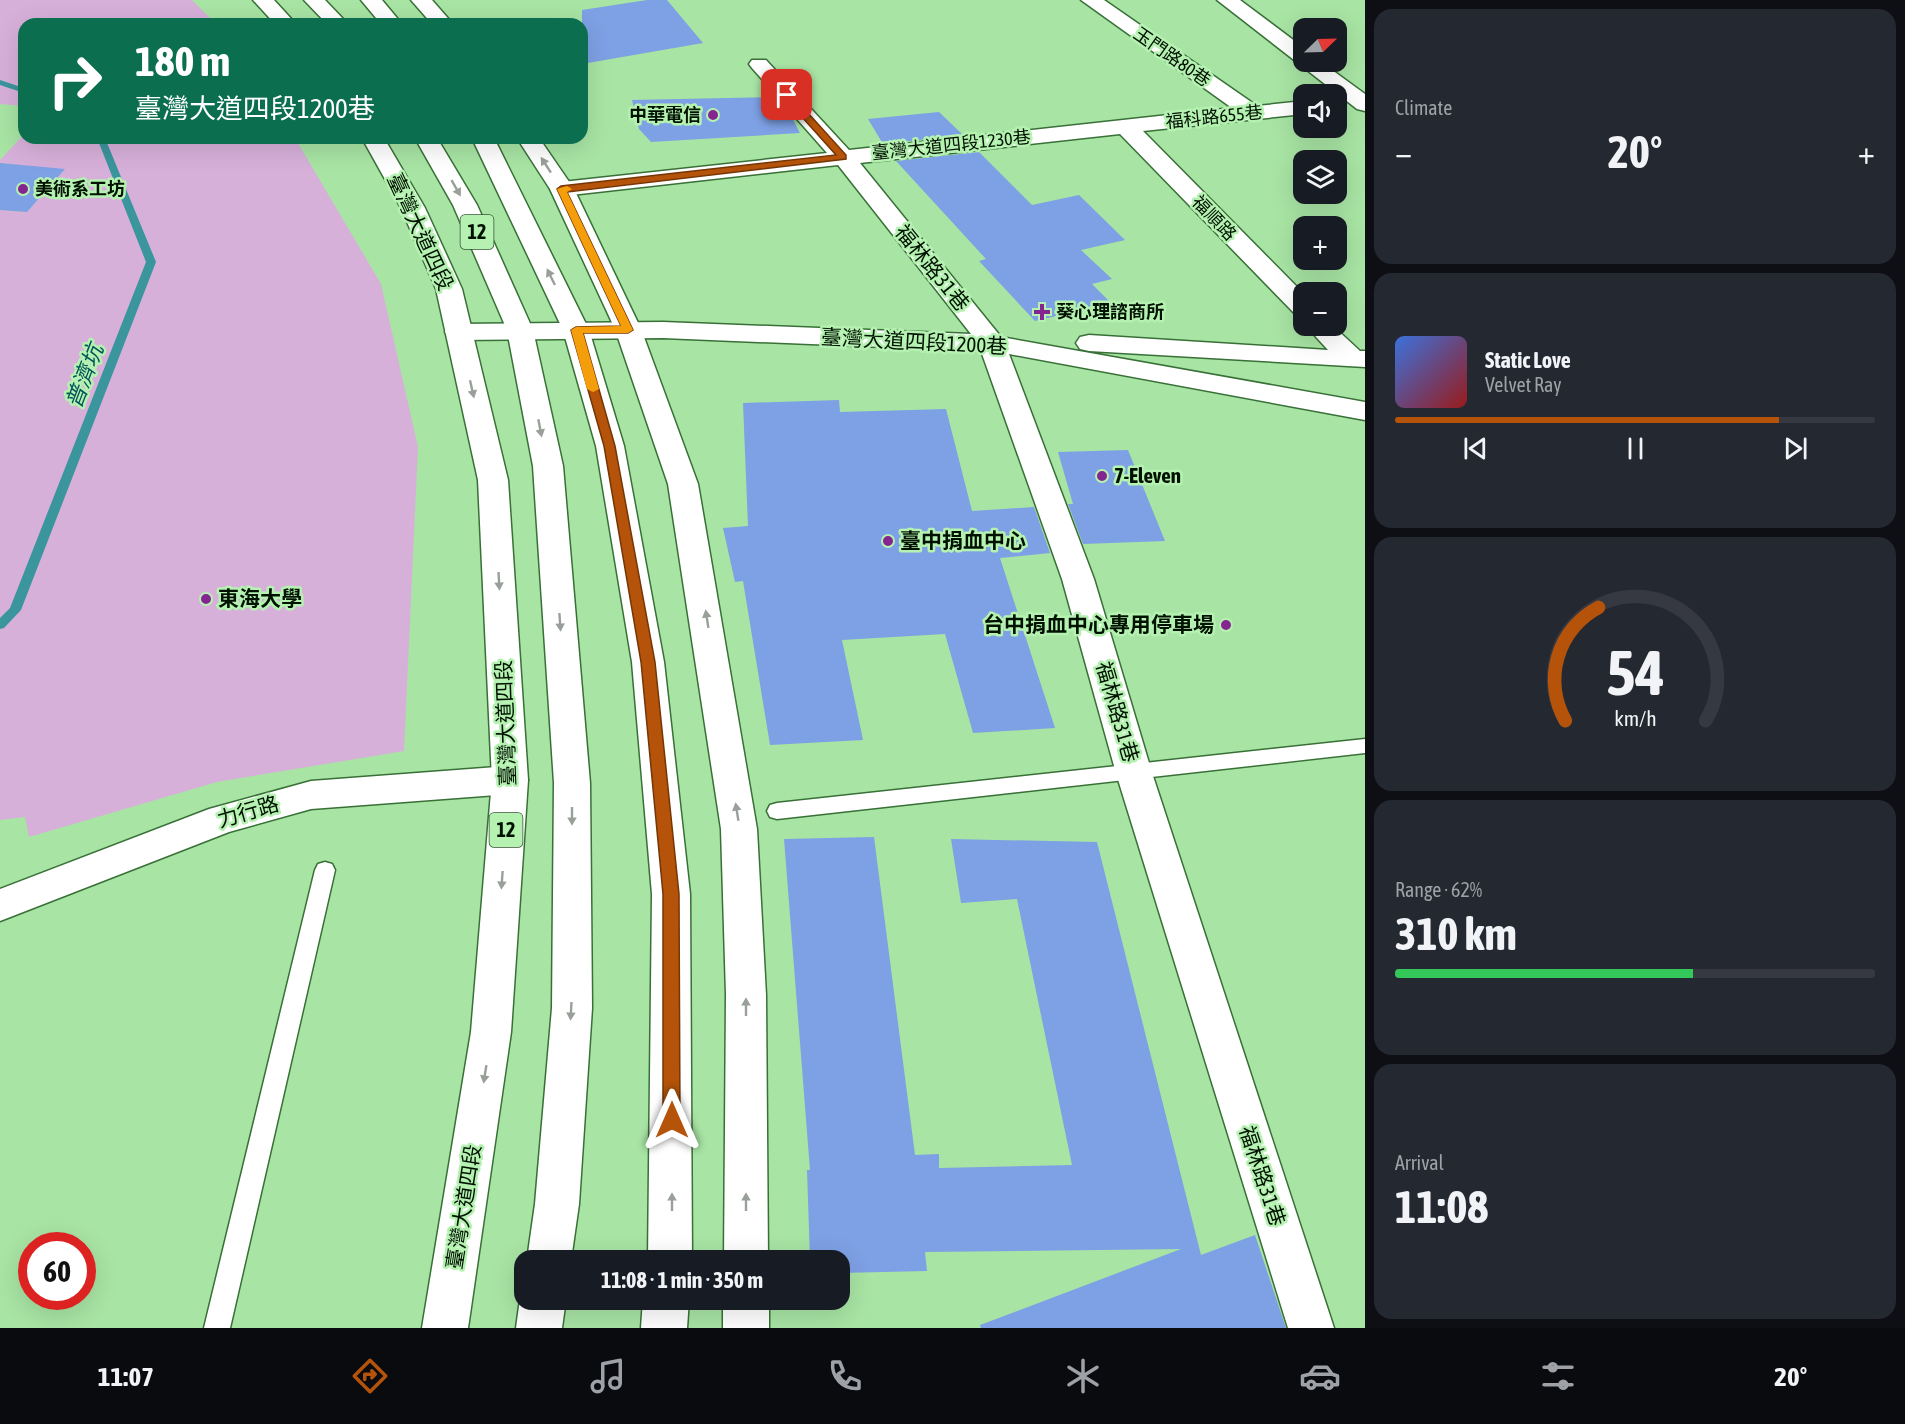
<!DOCTYPE html>
<html lang="en">
<head>
<meta charset="utf-8">
<style>
  body { margin:0; font-family:"Asap Condensed","Noto Sans TC",sans-serif; background:#242831; color:#f1f3f6; height:100vh; display:flex; flex-direction:column; font-size:22px; white-space:nowrap }
  * { box-sizing:border-box; margin:0 }
  p { font-size:20px; color:#9ea1a6 }
  .icon { flex:none; width:33px; height:33px; fill:none; stroke:currentColor; stroke-width:2; stroke-linecap:round; stroke-linejoin:round }
  .map { position:relative; flex:1; overflow:hidden }
  .side { display:flex; flex-direction:column; gap:9px; padding:9px; background:#0d0f14; width:540px }
  .side>* { flex:none }
  .hud { position:absolute; left:18px; top:18px; width:570px; height:126px; border-radius:18px; box-shadow:0 6px 24px #0002; background:#0b6e4f; color:#fff; overflow:hidden }
  .needle { width:39px; rotate:67deg }
  .fabs { position:absolute; left:1293px; top:18px; display:grid; gap:12px }
  .fabs a { display:grid; place-items:center; width:54px; height:54px; border-radius:12px; background:#171b24; box-shadow:0 6px 24px #0002; font-size:30px }
  .speed { position:absolute; left:18px; top:1232px; display:flex; gap:12px; font-size:30px; font-weight:700; text-align:center }
  .speed>* { display:grid; place-content:center; width:78px; height:78px; border-radius:50%; background:#171b24; box-shadow:0 6px 24px #0002; line-height:1 }
  .speed .limit { border:9px solid #d22; background:#fff; color:#111 }
  .pin { position:absolute; display:grid; place-items:center; width:51px; height:51px; color:#fff; margin:-26px; border-radius:12px; box-shadow:0 3px 9px #0006 }
  .me { position:absolute; width:66px; margin:-33px; rotate:0deg; stroke-linejoin:round; filter:drop-shadow(0 0 4px #0008) }
  .turn { display:flex; align-items:center; gap:21px; height:126px; padding:0 18px; font-size:27px }
  .turn .icon { width:78px; height:78px; stroke-width:2.5 }
  .turn b { display:block; font-size:42px; line-height:51px }
  .big { font-size:45px; font-weight:700; line-height:1.1 }
  .side .widget { flex:1; display:flex; flex-direction:column; justify-content:center; gap:9px; min-width:0; padding:0 21px; border-radius:18px; background:#242831 }
  .side .dial { align-items:center; gap:0 }
  .dial svg { height:156px; overflow:visible; fill:none; stroke:#363941; stroke-width:7; stroke-linecap:round; text-anchor:middle }
  .dial text { fill:#f1f3f6; stroke:none }
  .song { display:flex; align-items:center; gap:18px }
  .cover { width:72px; height:72px; border-radius:9px; background:linear-gradient(135deg,hsl(220 70% 55%),hsl(0 70% 35%)) }
  .played { height:6px; border-radius:3px; background:linear-gradient(90deg,#b45309 80%,#363941 80%) }
  .keys { display:flex; justify-content:space-around; direction:ltr }
  .heat { display:flex; justify-content:space-between; align-items:center; font-size:33px; direction:ltr }
  .charge { height:9px; border-radius:4px; background:linear-gradient(90deg,#34c759 62%,#363941 0) }
  .trip { position:absolute; left:514px; top:1250px; width:336px; height:60px; border-radius:18px; background:#171b24; box-shadow:0 6px 24px #0002; font-weight:700; line-height:60px; text-align:center }
  .dock { display:flex; height:96px; justify-content:space-around; align-items:center; background:#090b0e; color:#9ea1a6 }
  .dock .icon { width:42px; height:42px }
  .dock .on { color:#b45309 }
  .dock b { font-size:27px; color:#f1f3f6 }
  main { display:flex; flex:1; min-height:0 }
  .map>svg:first-child { display:block }
  .green { fill:#d7b0da }
  .lines { fill:none; stroke-linecap:round; stroke-linejoin:round }
  .stream { fill:#3b959d; fill-rule:evenodd }
  .building { fill:#7ea0e4 }
  .service-casing { stroke:#387037; stroke-width:3 }
  .minor-casing { stroke:#387037; stroke-width:3 }
  .primary-casing { stroke:#387037; stroke-width:3 }
  .service { fill:#fff; fill-rule:evenodd }
  .minor { fill:#fff; fill-rule:evenodd }
  .primary { fill:#fff; fill-rule:evenodd }
  .oneway { fill:#99a099 }
  .route { fill:#b45309; stroke:#753606; stroke-width:1.5 }
  .slow { fill:#f59e0b }
  .poi-dot { fill:#852690; stroke:#b5f2b1; stroke-width:2 }
  .labels { text-anchor:middle; stroke-width:5; stroke-linejoin:round; paint-order:stroke }
  .far-street-label { font-size:18px; fill:#010; stroke:#b5f2b1 }
  .far-poi-label { font-size:18px; font-weight:bold; fill:#010; stroke:#b5f2b1; text-anchor:start }
  .shield { fill:#b5f2b1; stroke:#365435; stroke-width:1.5 }
  .shield-label { font-size:20px; font-weight:bold; fill:#010 }
  .street-label { font-size:21px; fill:#010; stroke:#b5f2b1 }
  .poi-label { font-size:21px; font-weight:bold; fill:#010; stroke:#b5f2b1; text-anchor:start }
  .water-label { font-size:22px; font-style:italic; fill:#005359; stroke:#b5f2b1 }
</style>
</head>
<body>
<main>
<div class="map">
<svg width="1365" height="1328" viewBox="0 0 1365 1328">
  <rect width="100%" height="100%" fill="#a8e4a4"/>
  <path class="green" d="M 0,0 L 192,0 L 216,24 L 24,24 L 24,106 L 0,104 Z
    M 24,134 L 24,138 L 295,138 L 381,284 L 418,447 L 404,751 L 217,782 L 29,837 L 25,817 L 0,820 L 0,210 L 27,212 L 64,170 L 0,163 L 0,160 Z"/>
  <g class="lines">
    <path class="stream" d="M 0,80 L 24,88 L 24,93 L 0,85 Z
      M 97,138 L 105,138 L 156,262 L 21,610 L 4,628 L 0,629 L 0,618 L 10,608 L 146,262 Z"/>
  </g>
  <path class="building" d="M 647,0 L 667,0 L 703,43 L 582,64 L 582,10 Z
    M 775,97 L 790,114 L 800,133 L 651,142 L 639,129 L 632,100 Z
    M 939,112 L 963,135 L 883,144 L 868,119 Z
    M 979,152 L 1032,205 L 1079,195 L 1125,240 L 1081,250 L 1112,279 L 1092,284 L 1111,303 L 1035,321 L 979,261 L 986,259 L 896,161 Z
    M 0,163 L 65,169 L 27,212 L 0,210 Z
    M 839,400 L 840,412 L 946,409 L 972,511 L 1034,507 L 1050,553 L 1000,558 L 1055,728 L 973,733 L 945,634 L 842,640 L 863,740 L 770,745 L 743,581 L 735,582 L 723,528 L 748,526 L 743,403 Z
    M 1128,450 L 1165,541 L 1083,544 L 1068,504 L 1073,504 L 1058,452 Z
    M 874,837 L 915,1155 L 939,1154 L 939,1168 L 1072,1165 L 1017,899 L 961,903 L 951,839 L 1097,842 L 1201,1255 L 1255,1235 L 1286,1328 L 981,1328 L 980,1325 L 1181,1249 L 925,1252 L 927,1271 L 840,1273 L 840,1260 L 810,1260 L 807,1170 L 810,1170 L 784,839 Z"/>
  <g class="lines">
    <defs>
      <path id="service" d="M 1365,739 L 1365,753 L 777,819 L 770,817 L 767,811 L 770,805 L 777,803 Z
        M 325,862 L 332,864 L 335,870 L 230,1328 L 204,1328 L 315,870 L 318,864 Z"/>
      <path id="minor" d="M 1081,0 L 1104,0 L 1257,106 L 1304,101 L 1304,114 L 1143,131 L 1304,294 L 1304,317 L 1295,314 L 1120,134 L 860,163 L 1001,337 L 1365,402 L 1365,420 L 1009,354 L 1094,579 L 1152,773 L 1334,1328 L 1288,1328 L 1116,773 L 1062,579 L 981,351 L 663,338 L 458,340 L 449,338 L 445,332 L 449,326 L 458,324 L 663,322 L 971,334 L 838,165 L 562,196 L 554,194 L 550,189 L 554,184 L 562,182 L 827,153 L 752,68 L 749,64 L 752,60 L 766,60 L 849,150 L 1232,108 Z
        M 1217,0 L 1240,0 L 1304,48 L 1304,62 L 1321,62 L 1365,94 L 1365,111 L 1357,109 Z
        M 1306,326 L 1333,326 L 1360,351 L 1365,351 L 1365,367 L 1089,351 L 1080,349 L 1076,343 L 1080,337 L 1089,335 L 1328,350 Z
        M 510,766 L 522,770 L 528,780 L 522,790 L 510,794 L 311,809 L 229,832 L 0,921 L 0,889 L 209,809 L 311,781 Z"/>
      <path id="primary" d="M 253,0 L 274,0 L 296,24 L 275,24 Z
        M 304,0 L 325,0 L 348,24 L 327,24 Z
        M 361,0 L 382,0 L 402,24 L 381,24 Z
        M 411,0 L 432,0 L 453,24 L 432,24 Z
        M 362,138 L 384,138 L 425,208 L 462,289 L 508,480 L 528,780 L 511,1032 L 468,1328 L 422,1328 L 471,1032 L 492,780 L 478,480 L 436,289 L 401,208 Z
        M 415,138 L 437,138 L 477,205 L 533,330 L 563,466 L 590,783 L 592,1008 L 579,1204 L 571,1260 L 527,1260 L 535,1204 L 552,1008 L 554,783 L 533,466 L 507,330 L 453,205 Z
        M 472,138 L 494,138 L 589,330 L 624,446 L 664,662 L 690,894 L 692,1260 L 648,1260 L 652,894 L 632,662 L 596,446 L 563,330 Z
        M 517,138 L 539,138 L 574,189 L 641,329 L 698,484 L 757,829 L 766,995 L 768,1260 L 724,1260 L 726,995 L 721,829 L 668,484 L 615,329 L 550,189 Z
        M 525,1287 L 525,1299 L 566,1299 L 562,1328 L 516,1328 L 520,1299 Z
        M 643,1299 L 689,1299 L 687,1328 L 641,1328 Z
        M 723,1299 L 769,1299 L 769,1328 L 723,1328 Z"/>
    </defs>
    <use href="#service" class="service-casing"/>
    <use href="#minor" class="minor-casing"/>
    <use href="#primary" class="primary-casing"/>
    <use href="#service" class="service"/>
    <use href="#minor" class="minor"/>
    <use href="#primary" class="primary"/>
  </g>
  <defs><path id="oneway-solid" d="M-6-.8H1V-3.2L6.5 0L1 3.2V.8H-6Z" transform="scale(1.5)"/></defs>
  <g class="oneway">
    <use href="#oneway-solid" transform="translate(546 165) rotate(-123)"/>
    <use href="#oneway-solid" transform="translate(456 188) rotate(60)"/>
    <use href="#oneway-solid" transform="translate(551 277) rotate(-116)"/>
    <use href="#oneway-solid" transform="translate(472 389) rotate(77)"/>
    <use href="#oneway-solid" transform="translate(540 428) rotate(79)"/>
    <use href="#oneway-solid" transform="translate(499 581) rotate(87)"/>
    <use href="#oneway-solid" transform="translate(707 619) rotate(-99)"/>
    <use href="#oneway-solid" transform="translate(560 622) rotate(86)"/>
    <use href="#oneway-solid" transform="translate(737 812) rotate(-99)"/>
    <use href="#oneway-solid" transform="translate(572 816) rotate(90)"/>
    <use href="#oneway-solid" transform="translate(502 880) rotate(94)"/>
    <use href="#oneway-solid" transform="translate(746 1007) rotate(-90)"/>
    <use href="#oneway-solid" transform="translate(571 1011) rotate(93)"/>
    <use href="#oneway-solid" transform="translate(485 1074) rotate(99)"/>
    <use href="#oneway-solid" transform="translate(672 1202) rotate(-90)"/>
    <use href="#oneway-solid" transform="translate(746 1202) rotate(-90)"/>
  </g>
  <path class="route" d="M 784,93 L 790,93 L 846,155 L 846,159 L 567,192 L 633,330 L 628,333 L 583,333 L 615,446 L 655,662 L 679,894 L 680,1120 L 678,1126 L 672,1128 L 666,1126 L 663,1120 L 663,894 L 641,662 L 604,446 L 571,330 L 576,327 L 621,326 L 557,189 L 561,186 L 836,155 L 784,97 Z"/>
  <path class="slow" d="M 567,186 L 572,189 L 567,192 L 633,330 L 628,333 L 583,333 L 599,389 L 593,392 L 587,389 L 571,330 L 576,327 L 621,326 L 557,189 Z"/>
  <g class="poi-dot">
    <circle cx="713" cy="115" r="6"/>
    <circle cx="23" cy="189" r="6"/>
    <path d="M1039 303h6v6h6v6h-6v6h-6v-6h-6v-6h6z"/>
    <circle cx="1102" cy="476" r="6"/>
    <circle cx="888" cy="541" r="6"/>
    <circle cx="206" cy="599" r="6"/>
    <circle cx="1226" cy="625" r="6"/>
  </g>
  <g class="labels">
    <g class="far-street-label">
      <text transform="translate(1172 57) rotate(35)" y="6">玉門路80巷</text>
      <text transform="translate(1214 117) rotate(-6)" y="6">福科路655巷</text>
      <text transform="translate(951 145) rotate(-6)" y="6">臺灣大道四段1230巷</text>
      <text transform="translate(1214 218) rotate(46)" y="6">福順路</text>
    </g>
    <g class="far-poi-label">
      <text x="701" y="121" text-anchor="end">中華電信</text>
      <text x="35" y="195">美術系工坊</text>
      <text x="1056" y="318">葵心理諮商所</text>
    </g>
    <g class="shield">
      <rect x="460.5" y="215" width="33" height="34" rx="4.5"/>
      <rect x="489.5" y="813" width="33" height="34" rx="4.5"/>
    </g>
    <g class="shield-label">
      <text x="477" y="239">12</text>
      <text x="506" y="837">12</text>
    </g>
    <g class="street-label">
      <text transform="translate(420 232) rotate(65)" y="7">臺灣大道四段</text>
      <text transform="translate(932 268) rotate(51)" y="7">福林路31巷</text>
      <text transform="translate(914 342) rotate(3)" y="7">臺灣大道四段1200巷</text>
      <text transform="translate(1117 712) rotate(74)" y="7">福林路31巷</text>
      <text transform="translate(506 723) rotate(-92)" y="7">臺灣大道四段</text>
      <text transform="translate(248 812) rotate(-16)" y="7">力行路</text>
      <text transform="translate(1262 1176) rotate(72)" y="7">福林路31巷</text>
      <text transform="translate(464 1207) rotate(-81)" y="7">臺灣大道四段</text>
    </g>
    <g class="poi-label">
      <text x="1114" y="483">7-Eleven</text>
      <text x="900" y="548">臺中捐血中心</text>
      <text x="218" y="606">東海大學</text>
      <text x="1214" y="632" text-anchor="end">台中捐血中心專用停車場</text>
    </g>
    <g class="water-label">
      <text transform="translate(84 376) rotate(-69)" y="8">普濟坑</text>
    </g>
  </g>
</svg>
<div class="fabs">
<a><svg class="needle" viewBox="-14 -14 28 28"><path d="M0-13l5 13h-10z" fill="#e53935"/><path d="M0 13l5-13h-10z" fill="#9ea1a6"/></svg></a>
<a><svg class="icon" aria-label="sound" viewBox="0 0 24 24"><path d="M4 9h4l5-4v14l-5-4H4zM17 9q2 3 0 6"/></svg></a>
<a><svg class="icon" aria-label="layers" viewBox="0 0 24 24"><path d="M12 4l9 5-9 5-9-5zM3 14l9 5 9-5"/></svg></a>
<a>+</a>
<a>−</a>
</div>
<div class="speed"><div class="limit">60</div></div>
<div class="pin" style="left:787px;top:95px;background:#d93025"><svg class="icon" aria-label="arrive" viewBox="0 0 24 24"><path d="M6 21V4h12l-3 4 3 4H6"/></svg></div>
<svg class="me" style="left:672px;top:1120px" viewBox="-20 -20 40 40"><path d="M0-17L14 15 0 8-14 15z" fill="#b45309" stroke="#fff" stroke-width="4"/></svg>
<div class="trip">11:08 · 1 min · 350 m</div>
<div class="hud">
<div class="turn"><svg class="icon" aria-label="right" viewBox="0 0 24 24"><path d="M7 20v-9h11M14 6l5 5-5 5"/></svg><div><b>180 m</b>臺灣大道四段1200巷</div></div>
</div>
</div>
<section class="side">
<div class="widget"><p>Climate</p>
<div class="heat"><a>−</a><b class="big">20°</b><a>+</a></div>
</div>
<div class="widget">
<div class="song"><i class="cover"></i><div><b>Static Love</b><p>Velvet Ray</p></div></div>
<div class="played"></div>
<div class="keys"><svg class="icon" aria-label="previous" viewBox="0 0 24 24"><path d="M18 5L8 12l10 7zM5 5v14"/></svg><svg class="icon" aria-label="pause" viewBox="0 0 24 24"><path d="M8 5v14M16 5v14"/></svg><svg class="icon" aria-label="next" viewBox="0 0 24 24"><path d="M6 5l10 7-10 7zM19 5v14"/></svg></div>
</div>
<div class="widget dial"><svg viewBox="0 0 100 80">
<path d="M14 69A42 42 0 1 1 86 69"/>
<path d="M14 69A42 42 0 0 1 31 11" stroke="#b45309"/>
<text x="50" y="56" font-size="32" font-weight="700">54</text>
<text x="50" y="72" font-size="11">km/h</text>
</svg></div>
<div class="widget"><p>Range · 62%</p><b class="big">310 km</b><div class="charge"></div></div>
<div class="widget"><p>Arrival</p><b class="big">11:08</b></div>
</section>
</main>
<nav class="dock">
<b>11:07</b>
<svg class="icon on" aria-label="directions" viewBox="0 0 24 24"><path d="M12 3l9 9-9 9-9-9zM9 14v-3h6M13 9l2 2-2 2"/></svg>
<svg class="icon" aria-label="music" viewBox="0 0 24 24"><path d="M9 18V5l10-2v13"/><circle cx="6" cy="18" r="3"/><circle cx="16" cy="16" r="3"/></svg>
<svg class="icon" aria-label="phone" viewBox="0 0 24 24"><path d="M5 4h4l2 5-3 2q2 4 5 5l2-3 5 2v4C11 20 4 13 5 4z"/></svg>
<svg class="icon" aria-label="climate" viewBox="0 0 24 24"><path d="M12 3v18M4 7l16 10M4 17L20 7"/></svg>
<svg class="icon" aria-label="car" viewBox="0 0 24 24"><path d="M5 17H2v-5l4-1 3-4h7l3 4 3 1v5h-3M9 17h6M6 11h13"/><circle cx="7" cy="17" r="2"/><circle cx="17" cy="17" r="2"/></svg>
<svg class="icon" aria-label="filters" viewBox="0 0 24 24"><path d="M4 7h16M4 17h16"/><circle cx="9" cy="7" r="2"/><circle cx="15" cy="17" r="2"/></svg>
<b>20°</b>
</nav>
</body>
</html>
